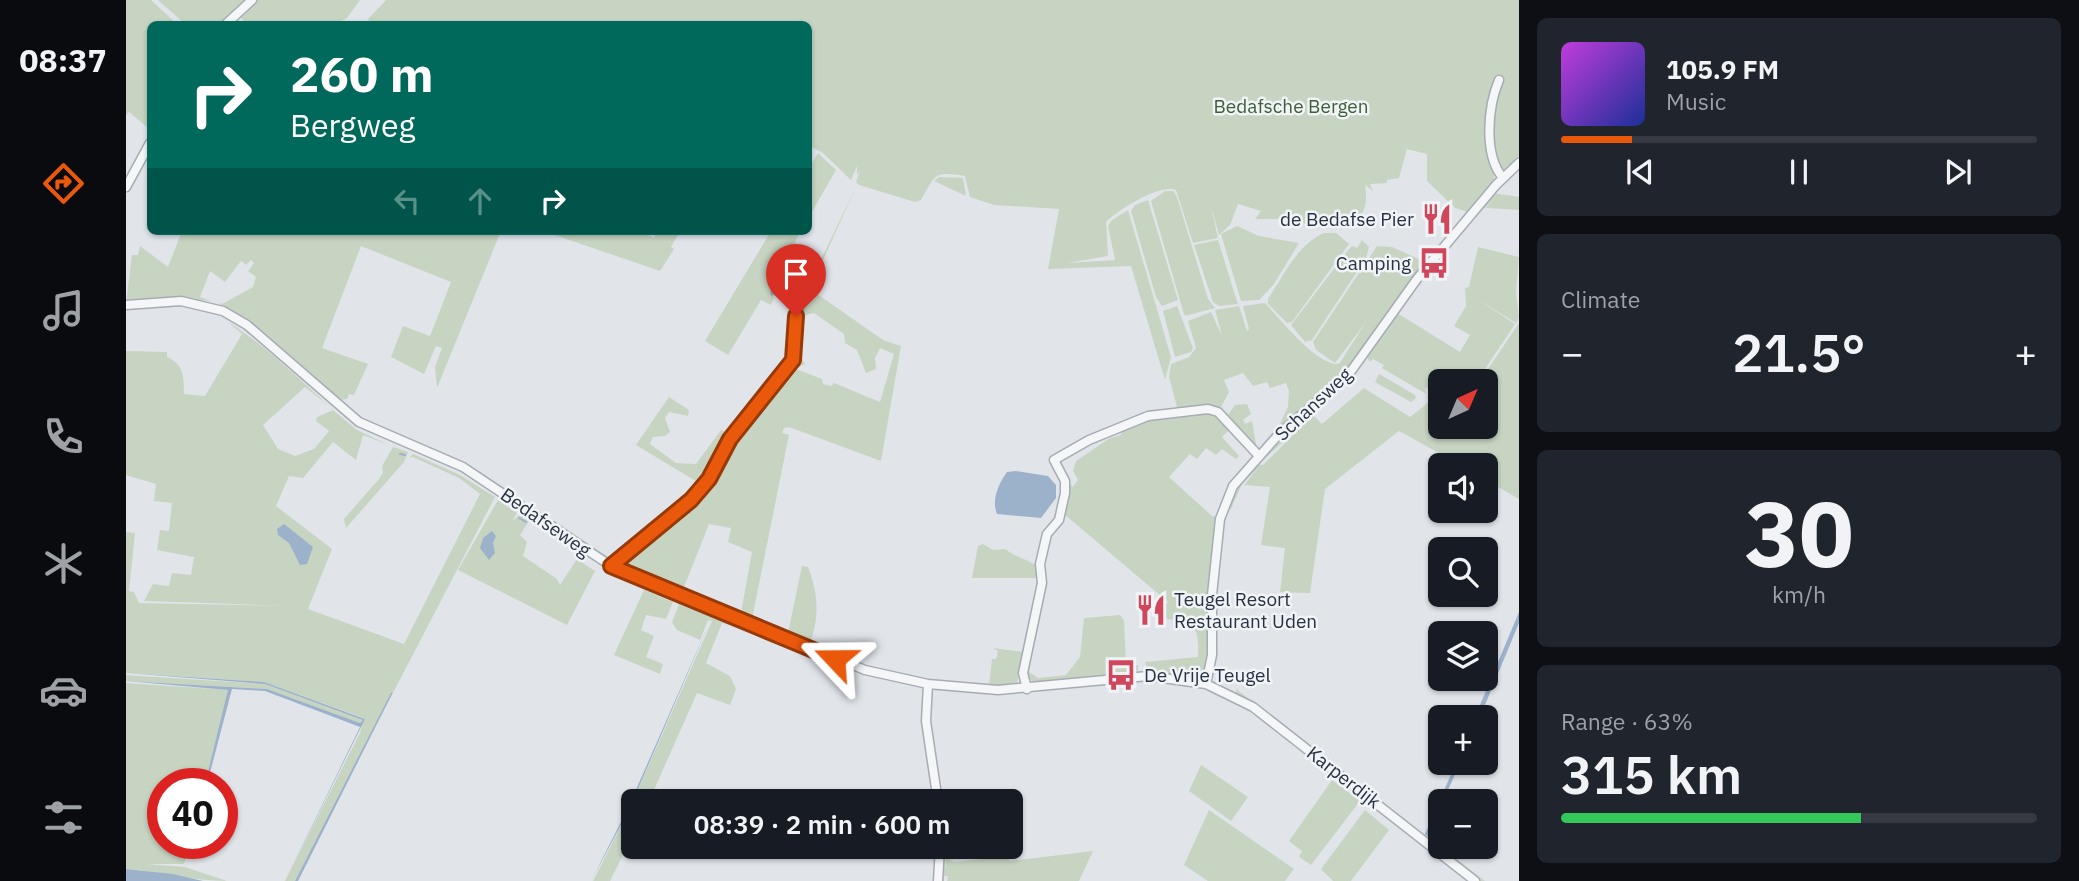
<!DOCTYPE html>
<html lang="en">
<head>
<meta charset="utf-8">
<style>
  body { margin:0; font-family:"IBM Plex Sans",sans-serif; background:#20242c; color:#f1f3f6; height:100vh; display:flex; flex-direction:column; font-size:26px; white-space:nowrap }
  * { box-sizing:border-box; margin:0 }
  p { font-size:23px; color:#9ea1a6 }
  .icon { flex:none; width:38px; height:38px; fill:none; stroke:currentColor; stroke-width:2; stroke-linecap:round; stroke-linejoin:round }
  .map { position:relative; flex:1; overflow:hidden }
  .sheet { display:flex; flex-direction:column; gap:18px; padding:18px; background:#0d0f14; width:560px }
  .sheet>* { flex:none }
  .top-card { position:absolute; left:21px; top:21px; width:665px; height:214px; border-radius:10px; box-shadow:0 2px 5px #0004; background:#00695c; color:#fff; overflow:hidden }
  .needle { width:46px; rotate:44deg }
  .controls { position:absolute; left:1302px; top:369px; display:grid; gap:14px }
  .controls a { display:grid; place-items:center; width:70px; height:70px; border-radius:10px; background:#171b24; box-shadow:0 2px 5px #0004; font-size:35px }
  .speed { position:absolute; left:21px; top:768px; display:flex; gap:14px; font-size:35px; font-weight:700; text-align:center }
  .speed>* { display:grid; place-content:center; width:91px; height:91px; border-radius:50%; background:#171b24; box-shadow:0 2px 5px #0004; line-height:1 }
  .speed .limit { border:10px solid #d22; background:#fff; color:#111 }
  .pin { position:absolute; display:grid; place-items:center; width:60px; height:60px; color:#fff; margin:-72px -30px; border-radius:50% 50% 50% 0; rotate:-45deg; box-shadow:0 0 7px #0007 }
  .pin .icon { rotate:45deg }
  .me { position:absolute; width:77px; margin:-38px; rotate:293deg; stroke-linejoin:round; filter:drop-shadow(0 0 5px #0008) }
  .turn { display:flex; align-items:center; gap:24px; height:147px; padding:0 28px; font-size:32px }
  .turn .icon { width:91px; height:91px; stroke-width:2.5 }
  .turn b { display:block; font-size:49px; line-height:60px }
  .lanes { display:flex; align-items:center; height:66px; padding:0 28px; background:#0003; justify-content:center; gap:35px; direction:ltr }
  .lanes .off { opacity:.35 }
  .big { font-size:52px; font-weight:600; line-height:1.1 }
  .sheet .card { flex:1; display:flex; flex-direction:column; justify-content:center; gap:10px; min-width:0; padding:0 24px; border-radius:10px; background:#20242c }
  .sheet .dial { align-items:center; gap:0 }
  .dial b { font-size:91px; line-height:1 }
  .song { display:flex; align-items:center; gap:21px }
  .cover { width:84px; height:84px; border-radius:10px; background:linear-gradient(135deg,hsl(290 70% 55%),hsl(230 70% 35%)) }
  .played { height:7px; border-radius:4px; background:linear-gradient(90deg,#ea580c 15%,#363941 15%) }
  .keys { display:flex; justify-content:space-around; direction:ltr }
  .heat { display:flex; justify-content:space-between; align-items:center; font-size:38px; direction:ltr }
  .charge { height:10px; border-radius:5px; background:linear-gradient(90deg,#34c759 63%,#363941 0) }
  .trip { position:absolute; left:495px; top:789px; width:402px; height:70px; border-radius:10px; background:#171b24; box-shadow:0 2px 5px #0004; font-weight:600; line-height:70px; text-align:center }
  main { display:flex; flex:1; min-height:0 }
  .dock { display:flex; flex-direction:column; width:126px; justify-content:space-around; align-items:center; background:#090b0e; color:#9ea1a6 }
  .dock .icon { width:49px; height:49px }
  .dock .current { color:#ea580c }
  .dock b { font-size:32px; color:#f1f3f6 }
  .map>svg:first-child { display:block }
  .green { fill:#c7d4c2; fill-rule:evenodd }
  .water { fill:#9cb2ca }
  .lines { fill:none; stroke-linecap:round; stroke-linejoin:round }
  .stream { stroke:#9cb2ca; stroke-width:2 }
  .minor-casing { stroke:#a6acb4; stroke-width:11 }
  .minor { stroke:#f4f6f8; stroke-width:8 }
  .route-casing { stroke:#983908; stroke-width:18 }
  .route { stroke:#ea580c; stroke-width:12 }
  .labels { text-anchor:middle; stroke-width:5; stroke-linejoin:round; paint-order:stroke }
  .park-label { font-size:19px; fill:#3e5e36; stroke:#f1f4f7 }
  .poi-label { font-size:19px; fill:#293242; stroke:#f1f4f7; text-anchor:end }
  .street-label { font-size:19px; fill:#293242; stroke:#f1f4f7 }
</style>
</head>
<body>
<main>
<nav class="dock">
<b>08:37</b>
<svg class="icon current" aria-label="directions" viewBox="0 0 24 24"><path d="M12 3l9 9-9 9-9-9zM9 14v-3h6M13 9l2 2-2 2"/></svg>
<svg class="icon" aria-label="music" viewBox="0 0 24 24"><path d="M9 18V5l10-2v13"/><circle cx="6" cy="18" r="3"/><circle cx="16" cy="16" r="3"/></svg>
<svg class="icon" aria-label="phone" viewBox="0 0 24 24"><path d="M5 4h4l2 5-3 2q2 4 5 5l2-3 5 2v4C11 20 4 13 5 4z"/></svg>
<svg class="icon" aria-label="climate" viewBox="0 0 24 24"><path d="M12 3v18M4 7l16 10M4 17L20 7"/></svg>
<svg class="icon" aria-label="car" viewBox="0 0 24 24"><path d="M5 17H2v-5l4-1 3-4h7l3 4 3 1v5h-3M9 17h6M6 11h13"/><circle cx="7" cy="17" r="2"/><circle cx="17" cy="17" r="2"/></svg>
<svg class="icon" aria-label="filters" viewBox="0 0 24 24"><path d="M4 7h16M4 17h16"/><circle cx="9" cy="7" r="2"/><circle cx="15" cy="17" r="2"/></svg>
</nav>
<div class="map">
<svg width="1393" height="881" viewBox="0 0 1393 881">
  <rect width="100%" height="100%" fill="#e1e5ea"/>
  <path class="green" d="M 0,0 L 25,0 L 51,24 L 24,24 L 23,129 L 3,112 L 0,115 Z
    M 32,0 L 123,0 L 98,24 L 95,24 L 115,5 L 92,24 L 59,24 Z
    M 128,0 L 234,0 L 221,18 L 209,24 L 121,24 L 114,17 L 103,24 Z
    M 260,0 L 1393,0 L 1393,161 L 1380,170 L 1368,169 L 1368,183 L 1342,212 L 1329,208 L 1301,181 L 1301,154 L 1281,149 L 1273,178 L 1261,180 L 1261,183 L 1244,184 L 1247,191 L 1239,185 C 1242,201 1239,212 1229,225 L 1208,229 L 1200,221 L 1183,228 L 1174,219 L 1129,219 L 1135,211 L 1112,204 L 1104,225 L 1093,235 L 1085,206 L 1092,238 L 1067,243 L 1050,190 C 1033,184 992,210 980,222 L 982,256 L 941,263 L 989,260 L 982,226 L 986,220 L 1002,210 L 1045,357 L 1039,380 L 1005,266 L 922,269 L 933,209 L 868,205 L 844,197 L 839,176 C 806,171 810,175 795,200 L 789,202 L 733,185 L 730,182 L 734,171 L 731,175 L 731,166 L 725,180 L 697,153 L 683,146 L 682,24 L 244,24 L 242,19 Z
    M 692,153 L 710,170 L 683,217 L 683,168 Z
    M 813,177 L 837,178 L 840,196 L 808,181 Z
    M 730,187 L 684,289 L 757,340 L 775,346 L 755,461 L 663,427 L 658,428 L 656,433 L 663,435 L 626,619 L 617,616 L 662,633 L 676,566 L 682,567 C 692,593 694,617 684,643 L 691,649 L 614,617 L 612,613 L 615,613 L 626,552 L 602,542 L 605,528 L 583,524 L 558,587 L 495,563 L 563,593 L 562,596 L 492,567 L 491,562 L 571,496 L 591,470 L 609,435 L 659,370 L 667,368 L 696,379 L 697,384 L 705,386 L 708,383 L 754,402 L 768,354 L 754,348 L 749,358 L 750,369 L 740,373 L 731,350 L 719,343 L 718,334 L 688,313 L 672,317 L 671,352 L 679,364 L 672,367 L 669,363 L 671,317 L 676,299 ZM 648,389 L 612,438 L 583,490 L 542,527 L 501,559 L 581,490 L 600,461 L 610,437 Z
    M 1039,191 L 1047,191 L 1051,197 L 1082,299 L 1089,308 L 1059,316 L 1057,311 L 1025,201 Z
    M 1367,193 L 1393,197 L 1393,210 L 1360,208 L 1369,197 L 1358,209 L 1355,206 Z
    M 1022,200 L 1052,300 L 1036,306 L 1030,297 L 1005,211 L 1009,205 Z
    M 1111,226 L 1133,236 L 1173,243 L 1148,284 L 1133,300 L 1115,301 L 1095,234 Z
    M 56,231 L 375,231 L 311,388 L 309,367 L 316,348 L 310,346 L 298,374 L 265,357 L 277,326 L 304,336 L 325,282 L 235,246 L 196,348 L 242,364 L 228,395 L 223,394 L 221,399 L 212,400 L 92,302 L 96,304 L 127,287 L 130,277 L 122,271 L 128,263 L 125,260 L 120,265 L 115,261 L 99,282 L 84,271 L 74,297 L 85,301 L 55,299 L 0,303 L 6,255 L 12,255 L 14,246 L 42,267 Z
    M 417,231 L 515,231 L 528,238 L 532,231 L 554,231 L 545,247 L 548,249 L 534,271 Z
    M 645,231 L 674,231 L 652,281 L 644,292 L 648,297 L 645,305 L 635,300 L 602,355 L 579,341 Z
    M 1198,233 L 1210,233 L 1223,244 L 1166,322 L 1161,323 L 1142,304 L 1142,299 C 1158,275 1171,245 1198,233 Z
    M 1092,240 L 1109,295 L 1112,304 L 1093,306 L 1087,302 L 1068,245 Z
    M 1236,240 L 1243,247 L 1240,258 L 1186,340 L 1179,342 L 1165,325 L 1223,249 L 1226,246 L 1231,248 Z
    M 1251,246 L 1266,247 L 1295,260 L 1300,256 L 1303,262 L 1286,283 L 1280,284 L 1283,286 L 1215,378 L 1150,432 L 1162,407 L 1163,391 L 1160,383 L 1144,388 L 1141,382 L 1127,386 L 1117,373 L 1098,380 L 1103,392 L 1095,407 L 1051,407 L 1043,377 L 1045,364 L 1063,357 L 1070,348 L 1062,321 L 1085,312 L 1096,336 L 1089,310 L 1113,306 L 1121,331 L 1123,329 L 1117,306 L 1139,303 C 1154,319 1191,366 1213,364 L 1240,322 L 1209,363 L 1190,350 L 1187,342 Z
    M 1352,247 L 1393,257 L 1390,291 L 1393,318 L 1390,323 L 1351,299 L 1389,324 L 1351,381 L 1314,382 L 1314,427 L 1360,427 L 1360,382 L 1354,381 L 1393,323 L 1393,499 L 1360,480 L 1360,466 L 1335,465 L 1273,431 L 1199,489 L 1184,593 L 1154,592 L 1159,548 L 1135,545 L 1144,487 L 1118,485 L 1132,468 L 1116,484 L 1105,509 L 1100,507 L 1109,488 L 1128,464 L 1137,465 L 1187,415 L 1137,460 L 1135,457 L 1184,412 L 1196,424 L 1238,388 L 1284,417 L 1313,394 L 1299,387 L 1300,394 L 1256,368 L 1258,365 L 1247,359 L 1244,362 L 1240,356 L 1271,313 L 1334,352 L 1344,335 L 1328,326 L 1340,306 L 1339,288 L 1343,287 Z
    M 1051,306 L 1067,348 L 1065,352 L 1049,357 L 1037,311 Z
    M 102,322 C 139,345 171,377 203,406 L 179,387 L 137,425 L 152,449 L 169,456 L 188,449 L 203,431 L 190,421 L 191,417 L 207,410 L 231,430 L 263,445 L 237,435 L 230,460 L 207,442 L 177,478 L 163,476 L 150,506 L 206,549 L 182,609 L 278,644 L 354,494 L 333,478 L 287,457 L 283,458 L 287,454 L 334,475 L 369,497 L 169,881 L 159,881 L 234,733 L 238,718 L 138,682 L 0,673 L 0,532 L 9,533 L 3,591 L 8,592 L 13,603 L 166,606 L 18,601 L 27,584 L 43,586 L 46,573 L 65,575 L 68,557 L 31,550 L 34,530 L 43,531 L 46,503 L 28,501 L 30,484 L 0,475 L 0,351 L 41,352 L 41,357 C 58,364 58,378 58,394 L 79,396 L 116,334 Z
    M 1253,374 L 1289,395 L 1290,398 L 1285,402 L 1249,382 Z
    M 543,397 L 563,410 L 562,416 L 543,412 L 539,418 L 544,432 L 539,436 L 527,437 L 524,444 L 550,463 L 570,464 L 595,430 L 605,435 L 580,479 L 576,477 L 573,480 L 576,482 L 569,494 L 487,560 L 483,561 L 424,522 L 429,521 L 485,559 L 484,557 L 564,494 L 573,483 L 510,445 Z
    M 1121,404 L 1125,414 L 1117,420 L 1119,424 L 1126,421 L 1131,450 L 1100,418 L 1109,405 Z
    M 1085,412 L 1092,414 L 1104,429 L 1096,437 L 1113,456 L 1110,459 L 1096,449 L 1090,455 L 1080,448 L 1071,459 L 1064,454 L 1043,477 L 1086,516 L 1092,517 L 1083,657 L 1079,674 L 1073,679 L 1023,674 L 1019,662 L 1072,657 C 1074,619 1065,623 1030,617 L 1042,602 L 938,514 L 941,480 L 947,487 L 952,480 L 947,471 L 950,461 L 984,438 L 995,435 L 997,428 L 1039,415 L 1063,417 Z
    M 267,447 L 282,452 L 278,462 L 220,528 L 218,519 L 253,479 L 257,473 L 256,466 Z
    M 372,500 L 391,513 L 386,521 L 394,515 L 403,521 L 394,535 L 401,542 L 397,556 L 431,579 L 434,585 L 451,559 L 469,571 L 441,625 L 332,570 Z
    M 857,544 L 867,550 L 879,549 C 890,557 900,559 912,566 L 913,578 L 846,578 L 852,546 Z
    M 518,590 L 547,602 L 540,619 L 520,615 L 515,630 L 528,636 L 520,657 L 537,664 L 534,674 L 488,655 Z
    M 553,604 L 610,627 L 596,623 L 580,663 L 604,676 L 610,689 L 604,705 L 571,693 L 523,801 L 508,802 L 507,835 L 484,881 L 467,881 L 503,810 L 586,621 L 582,620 L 574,640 L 551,630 L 546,622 Z
    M 994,615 L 998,620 L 1000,664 L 1012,665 L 1012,674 L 911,685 L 903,678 L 900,670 L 912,678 L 940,675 L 954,657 L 958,618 Z
    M 867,648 L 899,652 L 890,686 L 863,686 L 866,659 L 870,659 L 872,651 Z
    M 0,675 L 139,684 L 238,720 L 234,723 L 141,689 L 0,681 Z
    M 0,683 L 103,690 L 79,784 L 37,784 L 37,844 L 64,844 L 58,864 L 20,864 L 59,867 L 101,881 C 67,881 34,871 0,869 Z
    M 1110,689 L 1359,881 L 1353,881 L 1143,715 L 1110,694 Z
    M 1075,765 L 1122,797 L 1105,821 L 1063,791 Z
    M 1206,780 L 1234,801 L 1185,865 L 1173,857 L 1176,851 L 1163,841 Z
    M 1083,810 L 1168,869 L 1159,881 L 1082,881 L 1058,865 Z
    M 1239,810 L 1263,830 L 1225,881 L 1207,881 L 1195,869 Z
    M 745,847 L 808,847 L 810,850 L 813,847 L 810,881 L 807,881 L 809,856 Z
    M 816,847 L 819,847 L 819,869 L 820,858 L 828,862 L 875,857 L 876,847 L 882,847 L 883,861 L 967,851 L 953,881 L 821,881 L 822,876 L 818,876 L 818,881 L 813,881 Z"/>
  <path class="water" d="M 667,250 L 673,255 L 671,271 L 662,277 L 657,292 L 645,296 L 644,292 C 651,281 659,255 667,250 Z
    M 648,389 L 612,438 L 583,490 L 542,527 L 501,559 L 581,490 L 600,461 L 610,437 Z
    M 890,471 L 922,476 L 930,485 L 930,498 L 915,518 L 871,514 C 865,500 873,483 881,472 Z
    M 158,524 L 187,547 L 181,564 L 174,565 L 163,543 L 152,535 L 151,529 Z
    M 366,531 L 370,536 L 367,543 L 369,553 L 363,560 L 354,548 L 357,538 Z
    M 1393,612 L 1393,623 L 1354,717 L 1349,717 Z
    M 585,619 L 503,810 L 465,881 L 501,810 Z
    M 0,673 L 138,682 L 239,719 L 159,881 L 234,727 L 139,691 L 106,689 L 81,784 L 79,784 L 102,690 L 0,681 L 141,689 L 234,723 L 237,720 L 139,684 Z
    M 267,692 L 172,881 L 169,881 L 265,693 Z
    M 1330,763 L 1334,763 L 1303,833 L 1314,846 L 1299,834 Z
    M 0,869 L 47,874 L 77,881 L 0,881 Z"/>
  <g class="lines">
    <path class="stream" d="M 274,454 L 279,455
      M 393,518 L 400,522"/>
    <defs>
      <path id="minor" d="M 100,24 L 126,0
        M 1373,80 C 1362,106 1357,155 1377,178
        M 0,187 L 24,143
        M 0,305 L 55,301 L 97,311 L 121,325 L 233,422 L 337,467 L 485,566 L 739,670 L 802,684 L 872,690 L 1022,676 L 1080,684 L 1127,707 L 1349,881
        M 485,566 L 565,500 L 583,479 L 607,434 L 667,360 L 674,299
        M 802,684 L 800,721 L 812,802
        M 1080,684 L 1086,655 L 1086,595 L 1094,519 L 1107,486 L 1153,434 L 1223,374 L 1291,279 L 1370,185 L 1393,163
        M 901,689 L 897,673 L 916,583 L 914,564 L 921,534 L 933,520 L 939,493 L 939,481 L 928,460 L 963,440 L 1022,416 L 1082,409 L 1092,412 L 1133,456
        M 812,881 L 814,847"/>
    </defs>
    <use href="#minor" class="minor-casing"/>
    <use href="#minor" class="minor"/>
  </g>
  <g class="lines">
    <defs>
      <path id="route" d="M 670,316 L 667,360 L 604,439 L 583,479 L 565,500 L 485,566 L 709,659"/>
    </defs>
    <use href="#route" class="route-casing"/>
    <use href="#route" class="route"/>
  </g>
  <defs>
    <symbol id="restaurant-bare" viewBox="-9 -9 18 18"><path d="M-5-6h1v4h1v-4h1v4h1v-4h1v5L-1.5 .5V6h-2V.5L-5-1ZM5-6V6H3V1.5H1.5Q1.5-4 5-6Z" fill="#d0465a" stroke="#f1f4f7" stroke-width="2.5" paint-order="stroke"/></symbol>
    <symbol id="bus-bare" viewBox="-9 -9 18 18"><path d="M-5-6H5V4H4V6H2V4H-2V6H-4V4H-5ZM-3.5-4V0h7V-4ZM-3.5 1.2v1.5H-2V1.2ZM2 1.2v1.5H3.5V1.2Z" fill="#d0465a" stroke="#f1f4f7" stroke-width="2.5" paint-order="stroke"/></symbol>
  </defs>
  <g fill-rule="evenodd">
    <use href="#restaurant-bare" x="1289" y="197" width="44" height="44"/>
    <use href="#bus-bare" x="1286" y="241" width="44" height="44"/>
    <use href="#restaurant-bare" x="1003" y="588" width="44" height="44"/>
    <use href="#bus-bare" x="973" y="653" width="44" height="44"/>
  </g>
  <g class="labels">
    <g class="park-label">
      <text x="1165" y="113">Bedafsche Bergen</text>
    </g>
    <g class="poi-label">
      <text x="1288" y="226">de Bedafse Pier</text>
      <text x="1285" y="270">Camping</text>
      <text x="1048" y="606" text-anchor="start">Teugel Resort<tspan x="1048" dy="22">Restaurant Uden</tspan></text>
      <text x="1018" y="682" text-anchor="start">De Vrije Teugel</text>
    </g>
    <g class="street-label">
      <text transform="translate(1187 404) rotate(-43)" y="7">Schansweg</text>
      <text transform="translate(420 522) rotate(35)" y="7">Bedafseweg</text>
      <text transform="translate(1218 777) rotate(38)" y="7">Karperdijk</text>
    </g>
  </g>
</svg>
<div class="controls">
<a><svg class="needle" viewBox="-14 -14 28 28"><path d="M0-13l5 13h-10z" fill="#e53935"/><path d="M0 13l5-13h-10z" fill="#9ea1a6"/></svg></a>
<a><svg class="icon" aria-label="sound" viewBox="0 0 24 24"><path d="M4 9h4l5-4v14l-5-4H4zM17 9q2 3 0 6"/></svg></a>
<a><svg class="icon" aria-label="search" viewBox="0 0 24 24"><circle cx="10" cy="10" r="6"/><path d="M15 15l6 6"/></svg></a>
<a><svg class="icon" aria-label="layers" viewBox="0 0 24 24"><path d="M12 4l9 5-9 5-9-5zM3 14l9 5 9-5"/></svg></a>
<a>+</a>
<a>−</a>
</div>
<div class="speed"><div class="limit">40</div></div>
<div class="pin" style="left:670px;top:316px;background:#d93025"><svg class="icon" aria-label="arrive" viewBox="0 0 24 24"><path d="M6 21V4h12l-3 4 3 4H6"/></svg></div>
<svg class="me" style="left:709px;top:659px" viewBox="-20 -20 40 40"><path d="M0-17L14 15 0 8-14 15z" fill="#ea580c" stroke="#fff" stroke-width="4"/></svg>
<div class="trip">08:39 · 2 min · 600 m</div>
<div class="top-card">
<div class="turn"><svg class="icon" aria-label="right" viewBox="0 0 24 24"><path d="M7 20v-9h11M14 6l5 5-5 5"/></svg><div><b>260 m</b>Bergweg</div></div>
<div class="lanes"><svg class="icon off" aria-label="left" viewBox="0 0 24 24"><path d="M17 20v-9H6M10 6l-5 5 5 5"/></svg><svg class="icon off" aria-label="ahead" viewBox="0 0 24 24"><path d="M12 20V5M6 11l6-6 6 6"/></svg><svg class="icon" aria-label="right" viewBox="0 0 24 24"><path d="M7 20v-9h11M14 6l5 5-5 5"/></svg></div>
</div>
</div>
<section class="sheet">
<div class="card">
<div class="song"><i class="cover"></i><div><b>105.9 FM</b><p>Music</p></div></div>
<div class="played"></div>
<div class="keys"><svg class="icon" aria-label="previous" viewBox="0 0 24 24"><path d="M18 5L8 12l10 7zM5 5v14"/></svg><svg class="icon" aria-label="pause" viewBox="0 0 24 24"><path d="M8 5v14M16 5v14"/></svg><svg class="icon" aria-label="next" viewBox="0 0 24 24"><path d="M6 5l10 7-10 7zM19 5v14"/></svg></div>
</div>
<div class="card"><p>Climate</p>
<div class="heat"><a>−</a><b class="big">21.5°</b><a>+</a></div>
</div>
<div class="card dial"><b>30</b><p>km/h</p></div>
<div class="card"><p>Range · 63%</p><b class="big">315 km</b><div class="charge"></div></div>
</section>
</main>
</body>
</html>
